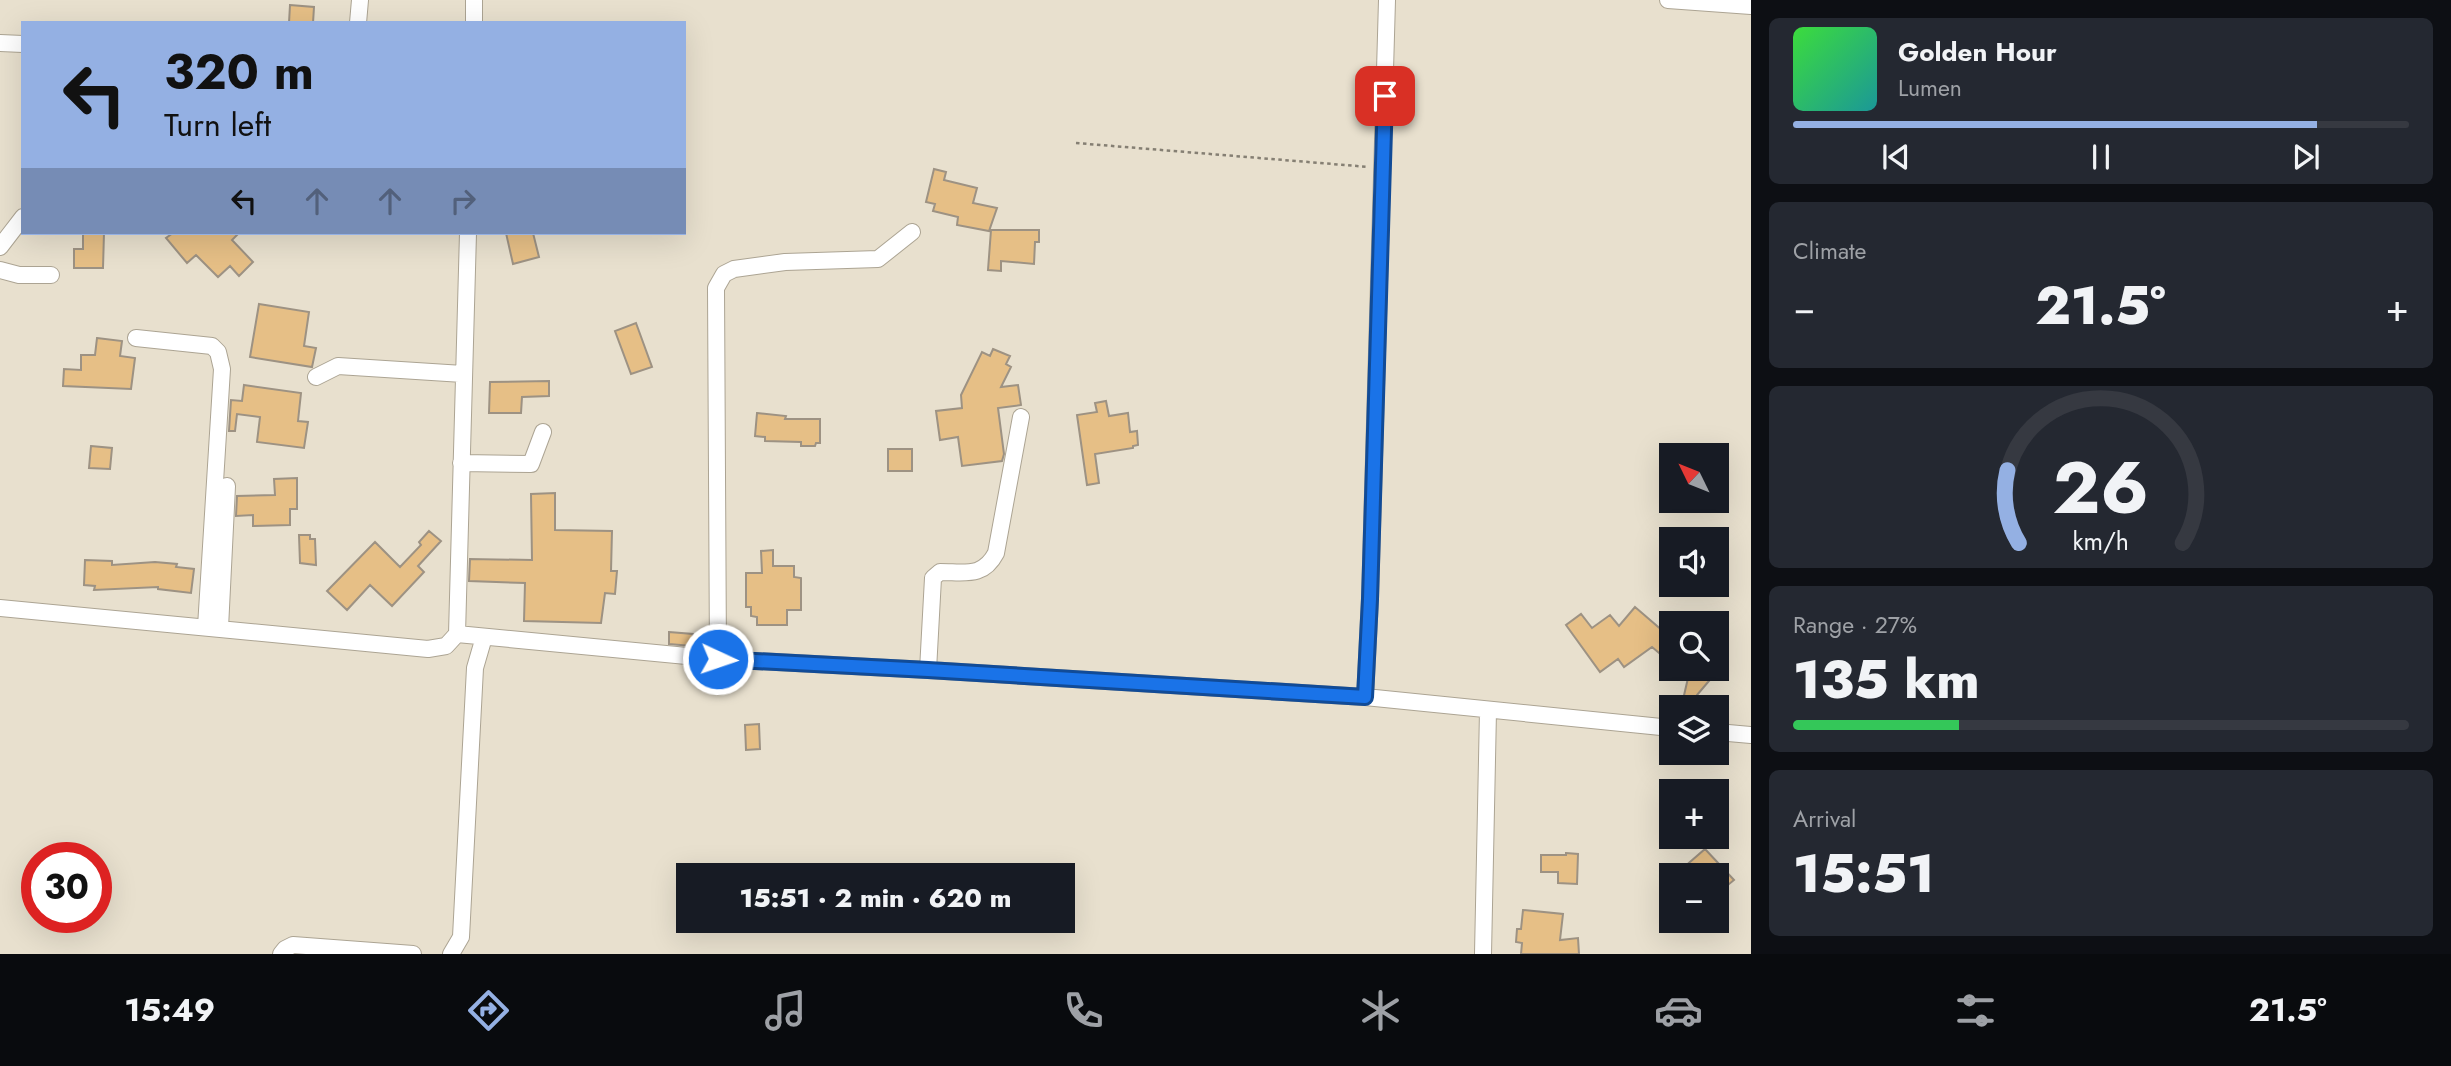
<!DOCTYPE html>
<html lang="en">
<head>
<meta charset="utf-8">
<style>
  body { margin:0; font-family:Jost,sans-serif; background:#242831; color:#f1f3f6; height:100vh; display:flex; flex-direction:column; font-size:26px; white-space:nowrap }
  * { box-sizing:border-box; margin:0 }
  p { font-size:23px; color:#9ea1a6 }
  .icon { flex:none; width:38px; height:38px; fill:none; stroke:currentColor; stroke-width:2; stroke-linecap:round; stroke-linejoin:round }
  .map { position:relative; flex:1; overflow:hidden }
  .side { display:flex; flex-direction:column; gap:18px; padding:18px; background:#0d0f14; width:700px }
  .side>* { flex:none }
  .guide { position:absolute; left:21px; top:21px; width:665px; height:214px; border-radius:0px; box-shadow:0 7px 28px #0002; background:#94b0e3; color:#111; overflow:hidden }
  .needle { width:46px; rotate:313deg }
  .tools { position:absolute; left:1659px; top:443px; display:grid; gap:14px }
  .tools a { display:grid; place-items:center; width:70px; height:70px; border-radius:0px; background:#171b24; box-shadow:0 7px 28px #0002; font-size:35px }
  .speed { position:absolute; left:21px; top:842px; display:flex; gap:14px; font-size:35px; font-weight:700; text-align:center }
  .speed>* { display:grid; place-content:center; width:91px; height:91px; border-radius:50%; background:#171b24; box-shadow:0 7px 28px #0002; line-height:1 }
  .speed .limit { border:10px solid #d22; background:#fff; color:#111 }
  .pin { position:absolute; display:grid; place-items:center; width:60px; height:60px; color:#fff; margin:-30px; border-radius:14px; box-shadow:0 4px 10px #0006 }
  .me { position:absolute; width:77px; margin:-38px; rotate:93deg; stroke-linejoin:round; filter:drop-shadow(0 0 5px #0008) }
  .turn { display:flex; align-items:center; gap:24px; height:147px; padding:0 28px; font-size:32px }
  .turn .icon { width:91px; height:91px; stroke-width:2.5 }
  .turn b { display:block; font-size:49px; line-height:60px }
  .lanes { display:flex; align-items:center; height:66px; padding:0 28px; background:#0003; justify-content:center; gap:35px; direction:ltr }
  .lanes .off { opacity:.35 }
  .big { font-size:52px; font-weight:800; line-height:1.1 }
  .side .card { flex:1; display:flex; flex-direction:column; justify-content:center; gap:10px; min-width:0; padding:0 24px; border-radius:10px; background:#242831 }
  .side .dial { align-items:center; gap:0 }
  .dial svg { height:182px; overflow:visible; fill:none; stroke:#363941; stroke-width:7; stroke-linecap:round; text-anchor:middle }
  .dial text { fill:#f1f3f6; stroke:none }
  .song { display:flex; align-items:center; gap:21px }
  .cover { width:84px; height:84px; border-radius:10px; background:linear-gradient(135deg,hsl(120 70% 55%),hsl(180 70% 35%)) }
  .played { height:7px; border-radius:4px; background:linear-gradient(90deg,#94b0e3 85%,#363941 85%) }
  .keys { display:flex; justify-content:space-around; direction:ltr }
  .heat { display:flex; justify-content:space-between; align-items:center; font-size:38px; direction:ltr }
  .charge { height:10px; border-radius:5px; background:linear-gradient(90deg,#34c759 27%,#363941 0) }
  .trip { position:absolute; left:676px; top:863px; width:399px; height:70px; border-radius:0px; background:#171b24; box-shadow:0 7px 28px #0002; font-weight:800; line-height:70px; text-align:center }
  .dock { display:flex; height:112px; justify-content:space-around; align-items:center; background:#090b0e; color:#9ea1a6 }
  .dock .icon { width:49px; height:49px }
  .dock .current { color:#94b0e3 }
  .dock b { font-size:32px; color:#f1f3f6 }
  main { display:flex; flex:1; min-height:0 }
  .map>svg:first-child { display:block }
  .building { fill:#e6bf86; stroke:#9d9283; stroke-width:2 }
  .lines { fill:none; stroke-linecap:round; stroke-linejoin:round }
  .minor-casing { stroke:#aca493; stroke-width:18 }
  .path { stroke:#857f73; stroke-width:2.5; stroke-dasharray:3.5 3.5; stroke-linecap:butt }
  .minor { stroke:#fff; stroke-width:16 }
  .route-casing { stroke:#114b97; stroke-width:18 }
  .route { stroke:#1a73e8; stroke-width:12 }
</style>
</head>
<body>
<main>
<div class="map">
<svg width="1751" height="954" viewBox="0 0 1751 954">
  <rect width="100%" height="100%" fill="#e8e0ce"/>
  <path class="building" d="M 290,5 L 314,7 L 313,23 L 289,23 Z
    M 934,169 L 946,172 L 944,180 L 977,188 L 973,203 L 997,208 L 989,231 L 957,225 L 958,217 L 933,211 L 935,204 L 926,202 Z
    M 991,230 L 1039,230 L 1039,242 L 1035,242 L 1034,264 L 1001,261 L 1001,271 L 988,270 Z
    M 83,233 L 104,233 L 103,268 L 74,268 L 74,249 L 83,249 Z
    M 173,233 L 239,233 L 232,240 L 253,262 L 239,276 L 230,266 L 218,277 L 196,255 L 187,263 L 166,238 Z
    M 506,233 L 533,233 L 539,257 L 513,264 Z
    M 259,304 L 309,312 L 304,346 L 316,348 L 312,367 L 250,357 Z
    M 636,323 L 652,367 L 631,374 L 615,331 Z
    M 97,338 L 122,341 L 120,356 L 135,358 L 131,389 L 63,386 L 64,369 L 81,370 L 81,355 L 95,355 Z
    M 993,349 L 1010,356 L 1006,364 L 1011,367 L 1001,387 L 1018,385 L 1021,405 L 998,408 L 1004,454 L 1002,461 L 962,466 L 958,437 L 940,440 L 936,411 L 962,408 L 961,395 L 982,352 L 990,356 Z
    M 549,381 L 549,396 L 522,397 L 521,413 L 489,413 L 490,382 Z
    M 244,385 L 301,393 L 298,421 L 308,422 L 304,448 L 257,442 L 260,417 L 237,414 L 235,431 L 229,431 L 231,400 L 242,401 Z
    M 1106,401 L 1109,416 L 1128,413 L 1130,432 L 1137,431 L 1138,445 L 1133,446 L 1133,448 L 1095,454 L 1099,483 L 1087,485 L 1077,415 L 1097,412 L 1095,403 Z
    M 757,413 L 786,416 L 785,419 L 820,419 L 820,443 L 816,443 L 815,446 L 801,446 L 801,442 L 765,441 L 765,437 L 755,436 Z
    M 91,446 L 112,448 L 110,469 L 89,468 Z
    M 888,449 L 912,449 L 912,471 L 888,471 Z
    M 297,478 L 297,509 L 290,509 L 290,525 L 253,526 L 253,515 L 236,516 L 237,496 L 275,495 L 274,479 Z
    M 555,493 L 555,530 L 612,531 L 611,571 L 617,571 L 615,594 L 605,593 L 601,623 L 524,621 L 525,583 L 469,581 L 470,559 L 532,560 L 531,494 Z
    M 429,531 L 441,541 L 418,566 L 424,572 L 392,606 L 370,585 L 347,610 L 327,591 L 375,542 L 400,567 L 421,545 L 419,542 Z
    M 299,535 L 310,535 L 310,539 L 315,539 L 316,565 L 300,563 Z
    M 773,550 L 773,566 L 794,566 L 794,577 L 801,578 L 801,610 L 787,610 L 787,625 L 757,625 L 757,617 L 751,616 L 751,607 L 746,607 L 746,573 L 762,573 L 761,551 Z
    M 85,560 L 112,561 L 112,565 L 155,562 L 177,564 L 176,567 L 194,569 L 191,593 L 158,589 L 158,587 L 94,590 L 95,586 L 84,585 Z
    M 1635,607 L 1671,638 L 1671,663 L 1652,647 L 1624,667 L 1618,659 L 1600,672 L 1566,625 L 1581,614 L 1592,628 L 1610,615 L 1619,626 Z
    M 669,632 L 693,634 L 692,646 L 669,644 Z
    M 1677,668 L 1707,668 L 1714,675 L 1697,695 L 1695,706 L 1682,704 L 1688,678 Z
    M 759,724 L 760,749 L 746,750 L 745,725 Z
    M 1705,849 L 1734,880 L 1717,894 L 1717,875 L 1710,875 L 1703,867 L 1695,875 L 1675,875 Z
    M 1566,853 L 1578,854 L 1577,884 L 1558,883 L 1558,872 L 1541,872 L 1541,855 L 1566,855 Z
    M 1523,910 L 1563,914 L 1560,940 L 1578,938 L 1579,954 L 1521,954 L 1522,943 L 1516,942 L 1517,929 L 1521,929 Z"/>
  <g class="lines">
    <defs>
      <path id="minor" d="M 1668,0 L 1751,6
        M 358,23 L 360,0
        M 474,23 L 474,0
        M 0,43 L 23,44
        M 0,247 L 23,217
        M 0,270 L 19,275 L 51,275
        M 136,338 L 212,346 L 218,352 L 222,369 L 206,627
        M 316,377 L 338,366 L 463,374
        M 461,463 L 531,464 L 543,432
        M 0,608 L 428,649 L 446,646 L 457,634 L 468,233
        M 220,628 L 227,486
        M 457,634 L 718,659 L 928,670 L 1365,697 L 1671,728
        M 718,659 L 716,288 L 724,274 L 734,269 L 785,262 L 878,259 L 912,232
        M 928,670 L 933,578 L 940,572 C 965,572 983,578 996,553 L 1021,417
        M 1365,697 L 1370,599 L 1387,0
        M 1717,732 L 1751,735
        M 281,954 L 285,949 L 293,945 L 413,954
        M 451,954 L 461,937 L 475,668 L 484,637
        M 1483,954 L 1488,711"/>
    </defs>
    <use href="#minor" class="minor-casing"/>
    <path class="path" d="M 1076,143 L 1369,167"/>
    <use href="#minor" class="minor"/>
  </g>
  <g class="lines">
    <defs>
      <path id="route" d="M 718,659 L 928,670 L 1365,697 L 1370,599 L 1385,96"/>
    </defs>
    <use href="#route" class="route-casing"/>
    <use href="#route" class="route"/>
  </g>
</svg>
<div class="tools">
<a><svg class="needle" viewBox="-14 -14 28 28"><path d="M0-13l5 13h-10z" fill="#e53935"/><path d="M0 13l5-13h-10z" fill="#9ea1a6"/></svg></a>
<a><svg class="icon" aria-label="sound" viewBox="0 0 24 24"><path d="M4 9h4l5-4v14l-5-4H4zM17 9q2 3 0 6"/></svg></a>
<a><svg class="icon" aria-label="search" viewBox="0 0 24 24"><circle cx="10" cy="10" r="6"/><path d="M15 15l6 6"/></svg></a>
<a><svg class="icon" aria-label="layers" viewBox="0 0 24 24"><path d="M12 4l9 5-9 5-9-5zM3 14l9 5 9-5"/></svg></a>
<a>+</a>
<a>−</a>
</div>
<div class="speed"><div class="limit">30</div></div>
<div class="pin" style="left:1385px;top:96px;background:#d93025"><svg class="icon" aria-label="arrive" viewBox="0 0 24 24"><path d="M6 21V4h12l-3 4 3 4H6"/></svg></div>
<svg class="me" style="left:718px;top:659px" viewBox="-20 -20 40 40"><circle r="17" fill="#1a73e8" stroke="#fff" stroke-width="3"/><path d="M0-11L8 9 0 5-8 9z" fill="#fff"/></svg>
<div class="trip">15:51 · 2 min · 620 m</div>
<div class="guide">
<div class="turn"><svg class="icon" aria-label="left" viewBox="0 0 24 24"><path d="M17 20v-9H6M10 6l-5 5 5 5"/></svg><div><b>320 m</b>Turn left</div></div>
<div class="lanes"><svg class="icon" aria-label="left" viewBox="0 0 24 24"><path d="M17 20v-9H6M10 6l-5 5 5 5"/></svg><svg class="icon off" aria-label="ahead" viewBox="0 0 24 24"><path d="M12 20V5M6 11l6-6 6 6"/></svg><svg class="icon off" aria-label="ahead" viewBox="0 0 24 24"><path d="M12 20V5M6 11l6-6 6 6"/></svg><svg class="icon off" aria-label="right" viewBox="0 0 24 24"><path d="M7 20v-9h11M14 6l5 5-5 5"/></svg></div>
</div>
</div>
<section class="side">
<div class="card">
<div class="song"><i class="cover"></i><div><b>Golden Hour</b><p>Lumen</p></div></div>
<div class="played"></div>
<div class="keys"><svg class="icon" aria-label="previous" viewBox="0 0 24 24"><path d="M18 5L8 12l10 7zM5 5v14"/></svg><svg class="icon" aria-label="pause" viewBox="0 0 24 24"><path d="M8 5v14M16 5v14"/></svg><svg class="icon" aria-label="next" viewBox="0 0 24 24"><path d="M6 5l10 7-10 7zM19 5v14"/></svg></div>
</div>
<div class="card"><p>Climate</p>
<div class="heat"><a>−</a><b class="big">21.5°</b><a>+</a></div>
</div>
<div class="card dial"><svg viewBox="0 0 100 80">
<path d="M14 69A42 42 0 1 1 86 69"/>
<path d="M14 69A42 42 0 0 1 9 37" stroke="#94b0e3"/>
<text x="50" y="56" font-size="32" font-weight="700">26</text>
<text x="50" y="72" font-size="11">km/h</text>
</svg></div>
<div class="card"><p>Range · 27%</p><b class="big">135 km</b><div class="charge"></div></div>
<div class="card"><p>Arrival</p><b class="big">15:51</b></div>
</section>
</main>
<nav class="dock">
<b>15:49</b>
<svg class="icon current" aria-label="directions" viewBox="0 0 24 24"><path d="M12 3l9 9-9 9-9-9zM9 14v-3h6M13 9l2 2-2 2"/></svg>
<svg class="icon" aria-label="music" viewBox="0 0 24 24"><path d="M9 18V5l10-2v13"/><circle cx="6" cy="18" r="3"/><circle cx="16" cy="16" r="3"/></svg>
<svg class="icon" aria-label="phone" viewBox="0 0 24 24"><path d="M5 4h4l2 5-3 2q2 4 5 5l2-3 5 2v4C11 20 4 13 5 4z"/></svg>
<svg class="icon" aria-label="climate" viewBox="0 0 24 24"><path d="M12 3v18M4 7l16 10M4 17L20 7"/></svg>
<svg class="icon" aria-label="car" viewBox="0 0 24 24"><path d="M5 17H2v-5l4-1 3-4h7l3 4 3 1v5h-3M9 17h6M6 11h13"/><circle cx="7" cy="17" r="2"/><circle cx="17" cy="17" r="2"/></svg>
<svg class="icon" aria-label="filters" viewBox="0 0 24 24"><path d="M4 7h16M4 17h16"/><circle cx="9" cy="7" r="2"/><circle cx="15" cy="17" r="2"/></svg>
<b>21.5°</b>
</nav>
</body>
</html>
